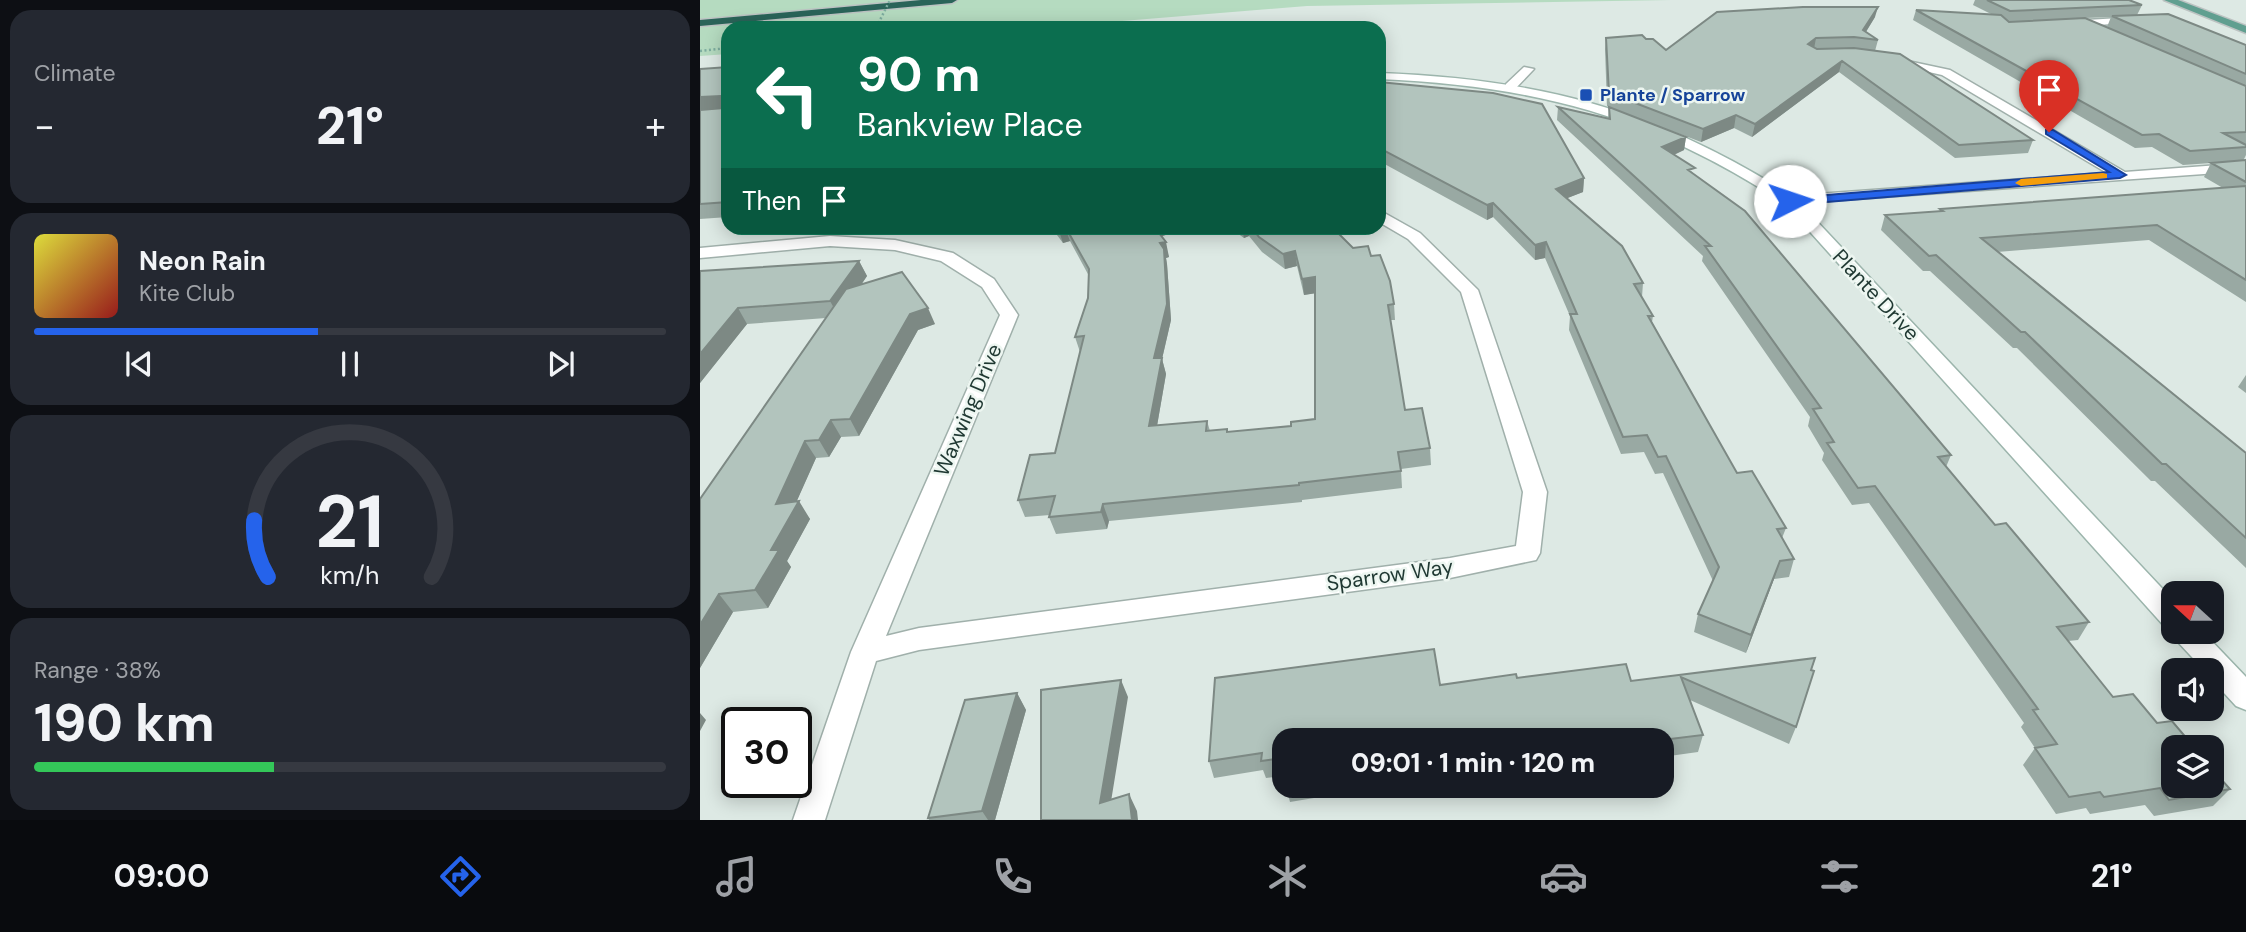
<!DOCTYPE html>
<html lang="en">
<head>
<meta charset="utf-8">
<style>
  body { margin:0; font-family:"DM Sans",sans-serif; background:#242831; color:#f1f3f6; height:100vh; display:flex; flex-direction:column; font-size:26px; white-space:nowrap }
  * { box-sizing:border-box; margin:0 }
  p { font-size:23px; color:#9ea1a6 }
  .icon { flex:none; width:38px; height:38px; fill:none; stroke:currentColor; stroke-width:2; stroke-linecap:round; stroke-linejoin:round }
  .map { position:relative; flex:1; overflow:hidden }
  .sheet { display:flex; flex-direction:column; gap:10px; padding:10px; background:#0d0f14; width:700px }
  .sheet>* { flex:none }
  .guide { position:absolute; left:21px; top:21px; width:665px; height:214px; border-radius:21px; box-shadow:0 4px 18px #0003; background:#0b6e4f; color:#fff; overflow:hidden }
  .needle { width:46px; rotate:291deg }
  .tools { position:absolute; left:1461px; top:581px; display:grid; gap:14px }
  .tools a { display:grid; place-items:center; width:63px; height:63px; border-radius:14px; background:#171b24; box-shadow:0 4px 18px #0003; font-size:35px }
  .speed { position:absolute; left:21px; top:707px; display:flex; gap:14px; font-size:35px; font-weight:700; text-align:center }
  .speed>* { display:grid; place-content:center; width:91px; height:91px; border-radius:50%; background:#171b24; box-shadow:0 4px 18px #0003; line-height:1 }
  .speed .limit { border:4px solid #111; border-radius:10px; background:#fff; color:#111 }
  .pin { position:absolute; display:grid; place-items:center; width:60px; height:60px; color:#fff; margin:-72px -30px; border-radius:50% 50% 50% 0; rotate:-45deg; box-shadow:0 0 7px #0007 }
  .pin .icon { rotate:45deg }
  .me { position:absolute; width:77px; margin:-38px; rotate:86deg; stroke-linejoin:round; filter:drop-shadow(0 0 5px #0008) }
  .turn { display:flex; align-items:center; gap:24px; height:147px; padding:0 21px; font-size:32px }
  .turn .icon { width:91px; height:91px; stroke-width:2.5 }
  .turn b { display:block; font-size:49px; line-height:60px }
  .then { display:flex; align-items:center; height:66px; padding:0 21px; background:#0003; gap:14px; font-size:26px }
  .big { font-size:52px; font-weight:800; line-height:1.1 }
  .sheet .tile { flex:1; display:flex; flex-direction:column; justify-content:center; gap:10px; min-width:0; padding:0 24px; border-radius:21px; background:#242831 }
  .sheet .dial { align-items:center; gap:0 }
  .dial svg { height:182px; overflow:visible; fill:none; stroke:#363941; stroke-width:7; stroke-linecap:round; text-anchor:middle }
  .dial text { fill:#f1f3f6; stroke:none }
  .song { display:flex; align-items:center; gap:21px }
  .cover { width:84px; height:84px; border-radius:10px; background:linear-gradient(135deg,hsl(60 70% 55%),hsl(0 70% 35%)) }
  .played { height:7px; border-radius:4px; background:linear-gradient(90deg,#2563eb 45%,#363941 45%) }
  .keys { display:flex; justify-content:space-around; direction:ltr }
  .heat { display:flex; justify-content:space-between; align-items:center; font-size:38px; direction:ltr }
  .charge { height:10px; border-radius:5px; background:linear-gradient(90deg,#34c759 38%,#363941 0) }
  .trip { position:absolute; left:572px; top:728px; width:402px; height:70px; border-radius:21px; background:#171b24; box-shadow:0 4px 18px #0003; font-weight:800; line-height:70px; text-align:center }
  .menu { display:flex; height:112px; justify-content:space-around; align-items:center; background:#090b0e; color:#9ea1a6 }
  .menu .icon { width:49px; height:49px }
  .menu .on { color:#2563eb }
  .menu b { font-size:32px; color:#f1f3f6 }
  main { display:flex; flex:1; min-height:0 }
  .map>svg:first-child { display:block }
  .green { fill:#b5dbc0 }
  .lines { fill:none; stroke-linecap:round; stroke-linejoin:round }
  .street-casing { stroke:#a0b0ab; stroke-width:3 }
  .secondary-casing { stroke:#9cb5ac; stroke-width:3 }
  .primary-casing { stroke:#bcc3c2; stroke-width:3 }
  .highway-casing { stroke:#bcc3c2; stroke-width:3 }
  .path { stroke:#7dad9f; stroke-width:2.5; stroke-dasharray:2 2.5; stroke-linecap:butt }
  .street { fill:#fff; fill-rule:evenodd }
  .secondary { fill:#fff; fill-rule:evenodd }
  .primary { fill:#609f90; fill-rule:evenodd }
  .highway { fill:#2a6459; fill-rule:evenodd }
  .path-bridge { stroke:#7dad9f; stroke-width:2.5; stroke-dasharray:2 2.5; stroke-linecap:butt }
  .wall { fill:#99a9a3; fill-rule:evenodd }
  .shaded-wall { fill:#7d8984 }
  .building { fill:#b2c4bd; stroke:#7d8984; stroke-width:2 }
  .route { fill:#2563eb; stroke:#184099; stroke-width:2 }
  .slow { fill:#f59e0b }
  .transit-dot { fill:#1a4fb4; stroke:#edf6f1; stroke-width:2.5 }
  .labels { text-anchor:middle; stroke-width:5; stroke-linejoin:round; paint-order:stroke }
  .far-transit-label { font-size:18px; font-weight:bold; fill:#164399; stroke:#edf6f1; text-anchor:start }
  .street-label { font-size:21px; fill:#1f3832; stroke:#edf6f1 }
</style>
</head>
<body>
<main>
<section class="sheet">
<div class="tile"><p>Climate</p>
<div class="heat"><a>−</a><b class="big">21°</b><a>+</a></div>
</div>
<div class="tile">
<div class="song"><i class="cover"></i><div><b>Neon Rain</b><p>Kite Club</p></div></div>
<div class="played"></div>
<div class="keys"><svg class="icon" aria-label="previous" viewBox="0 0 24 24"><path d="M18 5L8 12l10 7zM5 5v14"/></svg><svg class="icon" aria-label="pause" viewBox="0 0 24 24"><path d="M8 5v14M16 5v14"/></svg><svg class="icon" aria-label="next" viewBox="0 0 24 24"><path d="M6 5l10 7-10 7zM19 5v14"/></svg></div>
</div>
<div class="tile dial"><svg viewBox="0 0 100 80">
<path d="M14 69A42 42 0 1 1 86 69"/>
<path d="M14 69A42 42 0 0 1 8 44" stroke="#2563eb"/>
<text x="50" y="56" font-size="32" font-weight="700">21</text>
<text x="50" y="72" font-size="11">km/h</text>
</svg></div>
<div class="tile"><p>Range · 38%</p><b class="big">190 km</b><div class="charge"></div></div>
</section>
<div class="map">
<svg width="1546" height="820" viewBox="0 0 1546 820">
  <rect width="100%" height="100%" fill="#dde9e4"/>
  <path class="green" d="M 0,0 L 971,0 L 607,6 L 337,28 L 28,28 L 28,54 L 0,56 Z"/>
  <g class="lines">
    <defs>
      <path id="street" d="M 1436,17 L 1440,18 L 1440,22 L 1370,27 L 1365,24 L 1370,21 Z
        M 1189,57 L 1250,70 L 1425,172 L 1546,163 L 1546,171 L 1085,204 L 1082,201 L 1085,198 L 1090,196 L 1407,173 L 1242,75 L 1185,62 L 1185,58 Z
        M 824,67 L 834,69 L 814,90 L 806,90 L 806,84 Z
        M 679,210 L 720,233 L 778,290 L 847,492 L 840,553 L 836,560 L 750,578 L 219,650 L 176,661 L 125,820 L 93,820 L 151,652 L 300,315 L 282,287 L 241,261 L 195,250 L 130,246 L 0,258 L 0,248 L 130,236 L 195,240 L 253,253 L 294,279 L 318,315 L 186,636 L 219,628 L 750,558 L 816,546 L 823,492 L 761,292 L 708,239 L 679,222 Z"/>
      <path id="secondary" d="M 679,73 C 840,79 959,110 1095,198 L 1474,601 L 1474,630 L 1465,627 L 1085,204 C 951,116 838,86 679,79 Z
        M 1474,630 L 1503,632 L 1546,677 L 1546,710 L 1536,706 L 1512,680 L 1512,670 L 1504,670 L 1476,640 Z"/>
      <path id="primary" d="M 1464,0 L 1478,0 L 1546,26 L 1546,33 Z"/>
      <path id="highway" d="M 221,0 L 257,0 L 252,3 L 0,26 L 0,20 Z"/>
    </defs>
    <use href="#street" class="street-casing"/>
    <use href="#secondary" class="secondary-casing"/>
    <use href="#primary" class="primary-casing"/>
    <use href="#highway" class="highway-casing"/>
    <path class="path" d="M 0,51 L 28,48"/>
    <use href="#street" class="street"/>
    <use href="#secondary" class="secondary"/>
    <use href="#primary" class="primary"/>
    <use href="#highway" class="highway"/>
    <path class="path-bridge" d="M 171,28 L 178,24 L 190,0"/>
  </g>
  <path class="wall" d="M 1275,0 L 1429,0 L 1442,5 L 1437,15 L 1546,45 L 1546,155 L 1543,161 L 1546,160 L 1546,302 L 1449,240 L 1297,252 L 1546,453 L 1546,568 L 1455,481 L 1451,481 L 1317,348 L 1313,348 L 1230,271 L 1223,271 L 1181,230 L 1185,215 L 1239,212 L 1240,209 L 1523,188 L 1504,177 L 1511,163 L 1483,165 L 1452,147 L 1435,148 L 1213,20 L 1216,10 L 1293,15 L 1273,5 ZM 1411,17 L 1407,27 L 1385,18 Z
    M 1175,17 L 1166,32 L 1178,40 L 1175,51 L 1333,140 L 1328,153 L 1255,158 L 1139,72 L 1052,137 L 1034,128 L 1001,142 L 907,106 L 905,49 L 906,38 L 946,39 L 966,50 Z
    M 28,67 L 28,217 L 0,219 L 0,69 Z
    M 679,82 L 884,178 L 883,192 L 867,198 L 943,283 L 942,297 L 953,316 L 952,322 L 1037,473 L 1086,528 L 1082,538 L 1094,559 L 1089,577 L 1074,579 L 1046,653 L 994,632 L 998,614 L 1013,581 L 963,473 L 955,474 L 944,452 L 921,454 L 869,330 L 870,316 L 845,258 L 835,260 L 793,217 L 787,220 L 679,161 Z
    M 858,107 L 908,119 L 909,107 L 986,137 L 984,150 L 974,155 L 994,174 L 1251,455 L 1246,467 L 1295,525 L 1389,622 L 1378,640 L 1368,641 L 1413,697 L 1457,723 L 1530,789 L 1513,806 L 1454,816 L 1445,805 L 1390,814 L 1386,808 L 1356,814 L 1323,765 L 1335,748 L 1321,727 L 1324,723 L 1169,503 L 1152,505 L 1122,460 L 1124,453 L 1108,426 L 1110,417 L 1002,261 L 1003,256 L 857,120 Z
    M 343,228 L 488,228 L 462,236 L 469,257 L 466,258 L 467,264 L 471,320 L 462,359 L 466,374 L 457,426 L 507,421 L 510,431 L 527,429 L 528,432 L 591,426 L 615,419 L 615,293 L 604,295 L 597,266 L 585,269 L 562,252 L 549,236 L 544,238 L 530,228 L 633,228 L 653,248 L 671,256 L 694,304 L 695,320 L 690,320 L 705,410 L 730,448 L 731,465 L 701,469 L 702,488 L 602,500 L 602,502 L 409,521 L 407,529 L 356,534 L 349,517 L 350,515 L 325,517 L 318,500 L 355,453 L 380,352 L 375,337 L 388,298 L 389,276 L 370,241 L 363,243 L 354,231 Z
    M 159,261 L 167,276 L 161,285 L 235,324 L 218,330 L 159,436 L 141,437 L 129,457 L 116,458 L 96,502 L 110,519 L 87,561 L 91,567 L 68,608 L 33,612 L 0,668 L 0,499 L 126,318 L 47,324 L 0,383 L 0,271 Z
    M 1546,375 L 1546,393 L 1538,387 Z
    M 1115,658 L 1096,727 L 1089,744 L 990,700 L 1003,735 L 998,752 L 962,757 L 962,740 L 584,740 L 584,776 L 566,778 L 563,770 L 514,778 L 509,761 L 740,685 L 817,678 L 931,681 Z
    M 317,693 L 326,710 L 295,820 L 229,820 L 228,818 Z
    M 586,786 L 637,786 L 638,794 L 590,802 Z"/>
  <path class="shaded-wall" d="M 1178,7 L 1175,17 L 1162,38 L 1163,30 Z
    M 1116,38 L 1114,49 L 1108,44 Z
    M 1142,61 L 1139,72 L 1052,137 L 1055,124 Z
    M 21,96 L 28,108 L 0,110 L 0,97 Z
    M 1036,115 L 1034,128 L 1001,142 L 1003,129 Z
    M 986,137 L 984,150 L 960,161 L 962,147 Z
    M 884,178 L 883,192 L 855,203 L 856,189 Z
    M 793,203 L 793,217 L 787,220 L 787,205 Z
    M 358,228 L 365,228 L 370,241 L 363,243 Z
    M 454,228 L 488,228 L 456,238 Z
    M 542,228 L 548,228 L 549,236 L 544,238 Z
    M 466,242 L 469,257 L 466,258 L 467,264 L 471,320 L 462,359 L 466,374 L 454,443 L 449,426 L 454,358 L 460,243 Z
    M 846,242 L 845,258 L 835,260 L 835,245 Z
    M 595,251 L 597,266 L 585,269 L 583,254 Z
    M 159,261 L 167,276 L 139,317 L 130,301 Z
    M 615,277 L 617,293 L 604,295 L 602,279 Z
    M 38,308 L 47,324 L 0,383 L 0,354 Z
    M 228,308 L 235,324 L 218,330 L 159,436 L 150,419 L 210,314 Z
    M 131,420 L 141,437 L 129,457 L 119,440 Z
    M 105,441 L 116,458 L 88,521 L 99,501 L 110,519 L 87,561 L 91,567 L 68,608 L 55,590 L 71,550 L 76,504 Z
    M 403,504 L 409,521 L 407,529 L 401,512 Z
    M 1080,561 L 1074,579 L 1046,653 L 1051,635 Z
    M 19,594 L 33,612 L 0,668 L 0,625 Z
    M 421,680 L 428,697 L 408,820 L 400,803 Z
    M 317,693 L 326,710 L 295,820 L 288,820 L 282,811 Z
    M 0,713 L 6,720 L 0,731 Z
    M 429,794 L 437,811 L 438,820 L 432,820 Z"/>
  <path class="building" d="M 1287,0 L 1429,0 L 1442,5 L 1310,11 Z
    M 1103,7 L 1178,7 L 1163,30 L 1178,40 L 1154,37 L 1116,38 L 1108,44 L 1117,49 L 1154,48 L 1200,54 L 1333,140 L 1259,145 L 1142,61 L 1055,124 L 1036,115 L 1003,129 L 909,93 L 906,38 L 942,35 L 946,39 L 953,39 L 966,50 L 1017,12 Z
    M 1216,10 L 1301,15 L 1309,22 L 1385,18 L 1546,86 L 1546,132 L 1523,133 L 1546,145 L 1546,147 L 1490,151 L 1459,134 L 1442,135 Z
    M 1468,14 L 1546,45 L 1546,74 L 1412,16 Z
    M 28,67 L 28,202 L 0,204 L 0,110 L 23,108 L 24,98 L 21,96 L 0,97 L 0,69 Z
    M 679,82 L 793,93 L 842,104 L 884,178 L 856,189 L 922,246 L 943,283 L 934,284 L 953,316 L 948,316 L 1037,473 L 1052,471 L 1086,528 L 1077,529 L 1094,559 L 1080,561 L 1051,635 L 998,614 L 1019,567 L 966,456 L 958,457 L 947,435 L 923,437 L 870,314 L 877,314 L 846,242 L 835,245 L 793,203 L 787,205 L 679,148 Z
    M 858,107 L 910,119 L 909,107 L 986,137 L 962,147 L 995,168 L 988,170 L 1045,211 L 1251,455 L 1238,457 L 1295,525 L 1306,523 L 1389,622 L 1357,627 L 1413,697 L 1433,694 L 1457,723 L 1472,721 L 1494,747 L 1474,747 L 1474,786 L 1512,786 L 1512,769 L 1530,789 L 1469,800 L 1460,788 L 1404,797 L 1400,792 L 1369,797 L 1335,748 L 1357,744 L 1333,710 L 1338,709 L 1175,486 L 1158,488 L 1127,443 L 1134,442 L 1113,409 L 1121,408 L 1005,246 L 1011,246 Z
    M 1546,160 L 1546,182 L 1511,163 Z
    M 1546,186 L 1546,280 L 1457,225 L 1281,238 L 1546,453 L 1546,538 L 1466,464 L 1462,464 L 1325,332 L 1321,332 L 1236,255 L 1229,256 L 1185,215 L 1243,211 L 1240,209 Z
    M 366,228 L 455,228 L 466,242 L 460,243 L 464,249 L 467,304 L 454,358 L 462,358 L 449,426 L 507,421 L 506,431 L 527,429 L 527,432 L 591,426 L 591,422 L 615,419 L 615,277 L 602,279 L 595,251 L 583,254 L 559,237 L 552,228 L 633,228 L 653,248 L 668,246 L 671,256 L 680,255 L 690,281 L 694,304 L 688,305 L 705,410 L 722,408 L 730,448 L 698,452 L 701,471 L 599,483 L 599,485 L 403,504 L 401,512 L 349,517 L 355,496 L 318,500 L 330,455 L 355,453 L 384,336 L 375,337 L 388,298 L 389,269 Z
    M 159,261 L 130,301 L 38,308 L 0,354 L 0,271 Z
    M 202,272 L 228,308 L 210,314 L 150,419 L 131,420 L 119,440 L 105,441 L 76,504 L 99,501 L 71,550 L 79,550 L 55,590 L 19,594 L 0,625 L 0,499 L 146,289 Z
    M 734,649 L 740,685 L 816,674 L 817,678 L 926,664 L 931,681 L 1115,658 L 1111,670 L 1114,671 L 1096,727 L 981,677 L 1003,735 L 962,740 L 722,740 L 722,739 L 710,740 L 584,740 L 584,758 L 561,761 L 562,753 L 509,761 L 515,678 Z
    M 421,680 L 400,803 L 429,794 L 432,820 L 341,820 L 341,690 Z
    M 317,693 L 282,811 L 228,818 L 265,700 Z"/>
  <path class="route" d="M 1346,130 L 1353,130 L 1426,175 L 1420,178 L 1090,205 L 1084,201 L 1090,198 L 1409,172 L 1346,134 Z"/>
  <path class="slow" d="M 1403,173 L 1407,174 L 1407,178 L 1321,186 L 1315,183 L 1321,179 Z"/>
  <rect class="transit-dot" x="879" y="88" width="14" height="14" rx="3.5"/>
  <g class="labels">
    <g class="far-transit-label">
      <text x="900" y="101">Plante / Sparrow</text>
    </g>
    <g class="street-label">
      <text transform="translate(1176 295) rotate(47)" y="7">Plante Drive</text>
      <text transform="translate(268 410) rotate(-67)" y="7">Waxwing Drive</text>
      <text transform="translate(690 575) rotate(-8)" y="7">Sparrow Way</text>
    </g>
  </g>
</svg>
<div class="tools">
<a><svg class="needle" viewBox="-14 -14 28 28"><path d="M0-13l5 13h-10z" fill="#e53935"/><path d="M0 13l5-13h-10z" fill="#9ea1a6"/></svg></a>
<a><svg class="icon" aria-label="sound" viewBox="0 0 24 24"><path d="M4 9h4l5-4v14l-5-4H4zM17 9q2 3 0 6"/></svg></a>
<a><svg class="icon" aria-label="layers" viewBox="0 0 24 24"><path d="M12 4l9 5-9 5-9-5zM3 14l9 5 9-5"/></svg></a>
</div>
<div class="speed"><div class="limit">30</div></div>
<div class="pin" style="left:1349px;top:132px;background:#d93025"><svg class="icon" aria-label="arrive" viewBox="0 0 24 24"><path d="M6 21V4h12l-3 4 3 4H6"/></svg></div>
<svg class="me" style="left:1090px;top:201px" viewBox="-20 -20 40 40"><circle r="19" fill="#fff"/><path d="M0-13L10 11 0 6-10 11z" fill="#2563eb"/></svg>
<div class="trip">09:01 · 1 min · 120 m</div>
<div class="guide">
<div class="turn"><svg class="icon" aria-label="left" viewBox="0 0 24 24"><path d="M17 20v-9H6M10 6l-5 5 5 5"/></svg><div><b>90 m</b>Bankview Place</div></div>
<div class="then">Then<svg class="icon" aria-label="arrive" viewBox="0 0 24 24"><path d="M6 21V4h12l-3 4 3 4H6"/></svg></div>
</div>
</div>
</main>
<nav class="menu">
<b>09:00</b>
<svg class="icon on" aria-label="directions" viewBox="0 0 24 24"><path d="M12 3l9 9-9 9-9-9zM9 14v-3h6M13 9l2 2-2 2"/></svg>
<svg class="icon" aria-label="music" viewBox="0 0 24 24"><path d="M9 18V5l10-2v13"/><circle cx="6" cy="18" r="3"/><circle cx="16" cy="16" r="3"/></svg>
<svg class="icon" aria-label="phone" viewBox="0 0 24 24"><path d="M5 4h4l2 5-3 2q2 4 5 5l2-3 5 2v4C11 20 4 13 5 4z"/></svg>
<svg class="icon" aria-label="climate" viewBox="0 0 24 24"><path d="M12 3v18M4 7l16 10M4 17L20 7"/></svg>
<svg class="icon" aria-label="car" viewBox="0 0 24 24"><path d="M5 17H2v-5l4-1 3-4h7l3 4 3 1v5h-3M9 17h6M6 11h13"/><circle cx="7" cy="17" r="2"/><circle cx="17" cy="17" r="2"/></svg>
<svg class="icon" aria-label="filters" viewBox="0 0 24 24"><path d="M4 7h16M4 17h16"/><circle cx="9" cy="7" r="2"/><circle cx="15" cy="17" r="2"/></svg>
<b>21°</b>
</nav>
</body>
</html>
